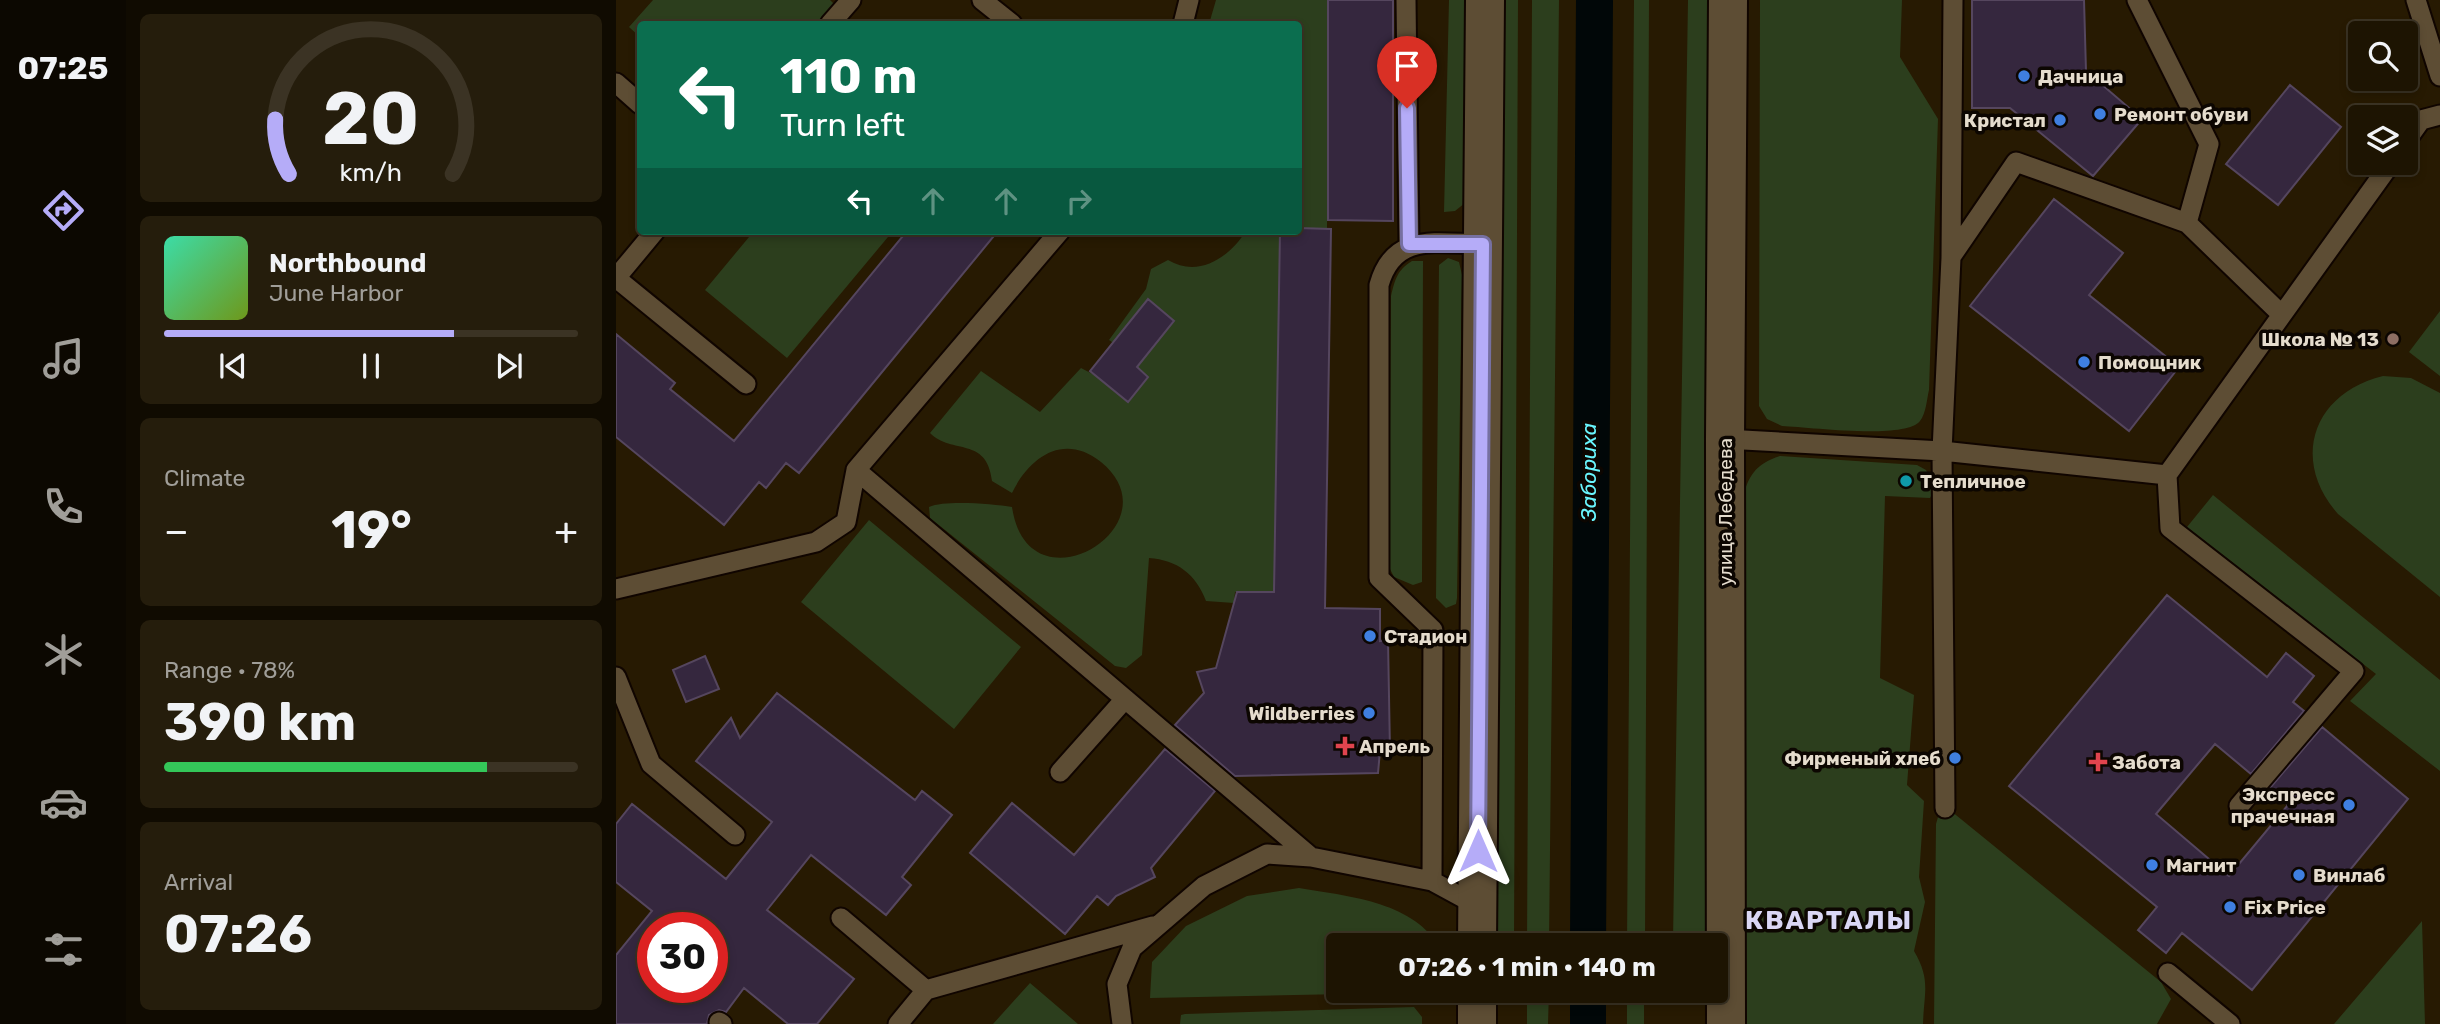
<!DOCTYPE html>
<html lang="en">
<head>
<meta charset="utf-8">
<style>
  body { margin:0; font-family:Rubik,sans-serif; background:#251d0c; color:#f1f3f6; height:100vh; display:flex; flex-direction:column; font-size:26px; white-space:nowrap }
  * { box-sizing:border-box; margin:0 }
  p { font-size:23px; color:#a09e99 }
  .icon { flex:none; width:38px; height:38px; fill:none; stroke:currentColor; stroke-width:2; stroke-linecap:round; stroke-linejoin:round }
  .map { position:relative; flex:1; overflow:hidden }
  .details { display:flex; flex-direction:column; gap:14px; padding:14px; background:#100b01; width:490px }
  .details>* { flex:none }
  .guide { position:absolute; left:21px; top:21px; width:665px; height:214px; border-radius:7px; box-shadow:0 4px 10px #0003,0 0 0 2px #3b3324; background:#0b6e4f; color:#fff; overflow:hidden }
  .tools { position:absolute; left:1732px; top:21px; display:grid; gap:14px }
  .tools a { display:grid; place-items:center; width:70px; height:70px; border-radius:7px; background:#1d1402; box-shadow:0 4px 10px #0003,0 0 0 2px #3b3324; font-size:35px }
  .speed { position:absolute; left:21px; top:912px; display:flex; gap:14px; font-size:35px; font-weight:700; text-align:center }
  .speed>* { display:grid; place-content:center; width:91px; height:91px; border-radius:50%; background:#1d1402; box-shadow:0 4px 10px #0003,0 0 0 2px #3b3324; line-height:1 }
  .speed .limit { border:10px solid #d22; background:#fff; color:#111 }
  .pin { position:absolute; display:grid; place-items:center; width:60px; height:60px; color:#fff; margin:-72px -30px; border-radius:50% 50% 50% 0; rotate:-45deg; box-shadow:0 0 7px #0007 }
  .pin .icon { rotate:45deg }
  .me { position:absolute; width:77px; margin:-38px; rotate:0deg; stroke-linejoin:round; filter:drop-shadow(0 0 5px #0008) }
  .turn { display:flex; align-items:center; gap:24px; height:147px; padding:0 28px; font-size:32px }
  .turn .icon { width:91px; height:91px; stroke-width:2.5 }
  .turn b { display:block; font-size:49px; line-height:60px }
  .lanes { display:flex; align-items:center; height:66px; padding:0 28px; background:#0003; justify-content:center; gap:35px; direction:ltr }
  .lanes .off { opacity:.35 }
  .big { font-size:52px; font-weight:700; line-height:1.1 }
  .details .card { flex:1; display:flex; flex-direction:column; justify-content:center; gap:10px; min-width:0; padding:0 24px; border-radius:10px; background:#251d0c }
  .details .dial { align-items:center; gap:0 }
  .dial svg { height:182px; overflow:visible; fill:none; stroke:#3b3324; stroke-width:7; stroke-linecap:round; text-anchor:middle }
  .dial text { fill:#f1f3f6; stroke:none }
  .song { display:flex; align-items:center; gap:21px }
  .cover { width:84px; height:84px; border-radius:10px; background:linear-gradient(135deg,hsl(160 70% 55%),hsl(80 70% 35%)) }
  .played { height:7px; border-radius:4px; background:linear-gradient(90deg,#b5acf8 70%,#3b3324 70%) }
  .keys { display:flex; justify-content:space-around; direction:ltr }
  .heat { display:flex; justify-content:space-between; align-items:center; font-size:38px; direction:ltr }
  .charge { height:10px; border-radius:5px; background:linear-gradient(90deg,#34c759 78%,#3b3324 0) }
  .trip { position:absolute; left:710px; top:933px; width:402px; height:70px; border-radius:7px; background:#1d1402; box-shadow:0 4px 10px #0003,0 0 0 2px #3b3324; font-weight:700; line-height:70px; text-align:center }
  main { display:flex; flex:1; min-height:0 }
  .tab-bar { display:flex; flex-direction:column; width:126px; justify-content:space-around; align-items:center; background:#0c0801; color:#a09e99 }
  .tab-bar .icon { width:49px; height:49px }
  .tab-bar .active { color:#b5acf8 }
  .tab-bar b { font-size:32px; color:#f1f3f6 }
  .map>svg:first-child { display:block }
  .green { fill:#2c3e1d }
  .water { fill:#010708 }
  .building { fill:#35273e; stroke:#55465e; stroke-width:2; fill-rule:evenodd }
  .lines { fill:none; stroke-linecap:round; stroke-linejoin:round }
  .lane-casing { stroke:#100500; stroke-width:23 }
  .street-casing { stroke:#100500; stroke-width:42 }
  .lane { stroke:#5d4d34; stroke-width:19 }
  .street { stroke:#5d4d34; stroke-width:38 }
  .route-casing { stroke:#7670a1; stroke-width:18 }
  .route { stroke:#b5acf8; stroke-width:12 }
  .shop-dot { fill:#3f7fe0; stroke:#0c0601; stroke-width:2.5 }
  .education-dot { fill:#8d6e63; stroke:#0c0601; stroke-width:2.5 }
  .culture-dot { fill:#0f9aa8; stroke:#0c0601; stroke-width:2.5 }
  .health-dot { fill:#e0444e; stroke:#0c0601; stroke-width:2.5 }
  .labels { text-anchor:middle; stroke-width:7; stroke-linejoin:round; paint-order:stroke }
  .poi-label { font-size:19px; font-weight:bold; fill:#e5dccd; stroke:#0c0601; text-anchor:start }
  .street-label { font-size:19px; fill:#e5dccd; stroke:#0c0601 }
  .water-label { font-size:21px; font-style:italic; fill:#69f5fd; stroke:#0c0601 }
  .district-label { font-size:26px; font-weight:bold; letter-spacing:2px; fill:#dad7f5; stroke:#0c0601 }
</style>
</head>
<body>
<main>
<nav class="tab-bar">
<b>07:25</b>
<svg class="icon active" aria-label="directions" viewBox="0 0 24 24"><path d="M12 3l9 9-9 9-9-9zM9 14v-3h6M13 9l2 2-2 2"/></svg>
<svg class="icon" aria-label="music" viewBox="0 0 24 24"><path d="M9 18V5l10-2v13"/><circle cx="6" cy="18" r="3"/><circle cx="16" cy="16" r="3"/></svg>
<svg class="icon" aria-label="phone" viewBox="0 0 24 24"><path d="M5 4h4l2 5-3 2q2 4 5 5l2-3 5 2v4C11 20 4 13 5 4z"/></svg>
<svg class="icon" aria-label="climate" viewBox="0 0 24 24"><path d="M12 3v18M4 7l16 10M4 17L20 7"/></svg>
<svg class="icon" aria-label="car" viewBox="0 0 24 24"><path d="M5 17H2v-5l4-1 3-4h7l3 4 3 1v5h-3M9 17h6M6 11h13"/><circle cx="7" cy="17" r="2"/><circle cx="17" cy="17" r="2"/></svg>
<svg class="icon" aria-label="filters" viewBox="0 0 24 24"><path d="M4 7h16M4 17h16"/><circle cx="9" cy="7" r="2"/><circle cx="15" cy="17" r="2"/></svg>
</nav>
<section class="details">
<div class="card dial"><svg viewBox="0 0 100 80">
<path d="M14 69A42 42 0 1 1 86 69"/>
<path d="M14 69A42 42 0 0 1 8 45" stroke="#b5acf8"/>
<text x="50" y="56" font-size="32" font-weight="700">20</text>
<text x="50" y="72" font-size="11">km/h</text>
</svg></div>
<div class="card">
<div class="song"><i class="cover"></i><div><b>Northbound</b><p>June Harbor</p></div></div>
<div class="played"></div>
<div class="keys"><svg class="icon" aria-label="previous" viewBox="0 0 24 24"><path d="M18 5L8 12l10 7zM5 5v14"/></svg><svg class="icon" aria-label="pause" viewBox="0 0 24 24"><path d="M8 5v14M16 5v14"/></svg><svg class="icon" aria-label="next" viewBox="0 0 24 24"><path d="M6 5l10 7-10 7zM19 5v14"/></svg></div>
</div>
<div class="card"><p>Climate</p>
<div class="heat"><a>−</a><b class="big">19°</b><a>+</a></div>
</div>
<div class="card"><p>Range · 78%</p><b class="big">390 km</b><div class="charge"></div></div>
<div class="card"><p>Arrival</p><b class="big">07:26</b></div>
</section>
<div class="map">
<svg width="1824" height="1024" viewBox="0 0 1824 1024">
  <rect width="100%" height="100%" fill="#271a02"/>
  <path class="green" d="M 37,0 L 214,0 L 218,4 L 200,24 L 24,24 L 24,37 L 13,27 Z
    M 600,0 L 712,0 L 711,229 L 683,228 L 682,24 L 593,24 Z
    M 833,0 L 854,0 L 849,203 L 839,211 L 828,212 Z
    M 885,0 L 902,0 L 898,945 L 877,945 Z
    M 916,0 L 943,0 L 933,945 L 911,945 Z
    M 1018,0 L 1033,0 L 1029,945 L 1011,945 Z
    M 1072,0 L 1103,0 L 1096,939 L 1057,941 Z
    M 1144,0 L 1286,0 L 1284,57 L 1322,119 L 1313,390 C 1311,398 1310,414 1304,421 C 1289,440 1193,427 1166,426 L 1151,419 L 1143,406 Z
    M 138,231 L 277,231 L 171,358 L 89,290 Z
    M 630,231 L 664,231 L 658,592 L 619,592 L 618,603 L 590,601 C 580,574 561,560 533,558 L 526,655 L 510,668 L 499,666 L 314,518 L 313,507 C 329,500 377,504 396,507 C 412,616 562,525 485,462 C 447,432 413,458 396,493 L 376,481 C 371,436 336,455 314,433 L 365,371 L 424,412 L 465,368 L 488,380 L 508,350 L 493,340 L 530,289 L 535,269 L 552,260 C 582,278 613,258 630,231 Z
    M 832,258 L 843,262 L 846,275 L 841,598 L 840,604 L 830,608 L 820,598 L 823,265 Z
    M 796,261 L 807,261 L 806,582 L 797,585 L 778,577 L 773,567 L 775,296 C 779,280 781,270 796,261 Z
    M 1824,311 L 1824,376 L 1793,352 Z
    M 1767,376 L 1795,378 L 1824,393 L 1824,597 L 1722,514 C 1674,460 1697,393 1767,376 Z
    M 1164,456 L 1301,465 L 1310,470 L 1319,488 L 1314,498 L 1269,496 L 1264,678 L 1298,695 L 1291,785 L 1308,801 L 1303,877 L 1309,902 L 1298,951 C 1315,980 1308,992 1307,1024 L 1128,1024 L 1126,501 C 1132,476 1139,464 1164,456 Z
    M 1597,495 L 1824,680 L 1824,771 L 1734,701 L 1760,674 L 1571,527 Z
    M 253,520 L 405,647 L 338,729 L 185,602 Z
    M 1335,811 L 1545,982 L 1555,999 L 1541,1024 L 1318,1024 L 1320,824 L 1322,817 Z
    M 683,888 C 730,896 795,901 822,945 L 723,945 L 723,990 L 831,992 L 534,998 L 536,962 L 570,926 L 631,896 Z
    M 1806,921 L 1809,1024 L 1718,1024 Z
    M 414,983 L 462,1024 L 377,1024 Z
    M 911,991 L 933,991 L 932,1024 L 911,1024 Z
    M 1011,991 L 1028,991 L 1028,1024 L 1011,1024 Z
    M 798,1007 L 806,1017 L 806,1024 L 564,1024 L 565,1015 L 569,1014 Z"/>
  <path class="water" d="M 960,0 L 997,0 L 990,945 L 954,945 Z
    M 954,991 L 990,991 L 990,1024 L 954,1024 Z"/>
  <path class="building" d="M 712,0 L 777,0 L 777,221 L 712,220 Z
    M 1356,0 L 1468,0 L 1470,71 L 1526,119 L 1477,176 L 1394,108 L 1356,108 Z
    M 1674,85 L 1725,127 L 1662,205 L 1610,164 Z
    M 1438,199 L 1507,253 L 1473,295 L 1563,367 L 1513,431 L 1354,306 Z
    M 682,228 L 715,229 L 709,608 L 764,609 L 764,641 L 772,640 L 774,752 L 764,751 L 762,773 L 619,776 L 559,725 L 588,693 L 581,672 L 600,668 L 621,592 L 658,592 L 664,231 L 682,231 Z
    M 291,231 L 382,231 L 183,473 L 170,463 L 150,488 L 143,482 L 108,525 L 0,437 L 0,334 L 59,383 L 54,389 L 118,441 Z
    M 532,299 L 558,321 L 521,367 L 532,377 L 512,402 L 474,371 Z
    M 1551,595 L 1651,677 L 1670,653 L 1698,676 L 1677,702 L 1688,711 L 1635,774 L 1599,744 L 1540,814 L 1613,876 L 1672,805 L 1653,789 L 1706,727 L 1792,799 L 1636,990 L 1566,933 L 1550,953 L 1522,930 L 1541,907 L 1393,786 Z
    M 89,656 L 103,689 L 70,702 L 57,670 Z
    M 161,693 L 299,800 L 306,791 L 336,815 L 286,877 L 295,885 L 270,915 L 195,855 L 151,910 L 238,979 L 201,1024 L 172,1024 L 128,988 L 110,1012 L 103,1010 L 93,1015 L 91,1024 L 0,1024 L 0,955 L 36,911 L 0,882 L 0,824 L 16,804 L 110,879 L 156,822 L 80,761 L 115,718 L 124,738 ZM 37,928 L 96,928 L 96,987 L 37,987 Z
    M 549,749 L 599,791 L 535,868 L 539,877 L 500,896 L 492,905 L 481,896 L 449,934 L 354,853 L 396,803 L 458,855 Z"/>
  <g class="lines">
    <defs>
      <path id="lane" d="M 366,0 L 396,24
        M 790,0 L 793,244
        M 1521,0 L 1593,144 L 1571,223 L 1664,313
        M 1800,0 L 1824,76
        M 214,24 L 235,0
        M 567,24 L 573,0
        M 0,83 L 24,104
        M 1790,141 L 1805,120 L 1824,115
        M 1335,257 L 1400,162 L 1571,223
        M 0,278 L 130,384
        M 0,278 L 39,231
        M 1109,439 L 1326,451 L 1551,475 L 1775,163
        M 240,470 L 695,857
        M 1551,475 L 1554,528 L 1738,671 L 1623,806
        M 0,589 L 200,542 L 230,522 L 240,470 L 444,231
        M 0,677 L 35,764 L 119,835
        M 444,772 L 509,699
        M 1329,808 L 1326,451 L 1335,258 L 1337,0
        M 816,881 L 817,630 L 763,578 L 763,285 C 778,231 822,244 867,244
        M 225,918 L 310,990
        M 1552,973 L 1614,1024
        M 103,1022 L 106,1024
        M 282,1024 L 310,990 L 537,926
        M 506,1024 L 501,984 L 516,948 L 588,886 L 651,854 L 695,857 L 816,881 L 862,906"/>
      <path id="street" d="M 861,945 L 869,0
        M 861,1024 L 861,990
        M 1110,1024 L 1109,439 L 1112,0"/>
    </defs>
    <use href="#lane" class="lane-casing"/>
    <use href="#street" class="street-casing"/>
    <use href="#lane" class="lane"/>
    <use href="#street" class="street"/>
  </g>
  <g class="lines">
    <defs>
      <path id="route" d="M 791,108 L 793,244 L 867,244 L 862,851"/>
    </defs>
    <use href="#route" class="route-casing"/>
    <use href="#route" class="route"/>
  </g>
  <g class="shop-dot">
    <circle cx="1408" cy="76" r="7"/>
    <circle cx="1484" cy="114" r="7"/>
    <circle cx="1444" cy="120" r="7"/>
    <circle cx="1468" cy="362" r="7"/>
    <circle cx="754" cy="636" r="7"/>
    <circle cx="753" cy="713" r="7"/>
    <circle cx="1339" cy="758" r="7"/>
    <circle cx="1733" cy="805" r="7"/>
    <circle cx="1536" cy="865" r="7"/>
    <circle cx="1683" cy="875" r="7"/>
    <circle cx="1614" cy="907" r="7"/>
  </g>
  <circle class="education-dot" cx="1777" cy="339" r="7"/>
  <circle class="culture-dot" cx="1290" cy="481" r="7"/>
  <g class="health-dot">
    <path d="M725.5 735.5h7v7h7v7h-7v7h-7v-7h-7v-7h7z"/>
    <path d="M1478.5 751.5h7v7h7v7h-7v7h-7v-7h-7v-7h7z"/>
  </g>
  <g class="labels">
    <g class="poi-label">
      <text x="1422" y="83">Дачница</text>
      <text x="1498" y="121">Ремонт обуви</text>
      <text x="1430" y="127" text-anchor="end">Кристал</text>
      <text x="1763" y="346" text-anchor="end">Школа № 13</text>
      <text x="1482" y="369">Помощник</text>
      <text x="1304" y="488">Тепличное</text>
      <text x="768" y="643">Стадион</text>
      <text x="739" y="720" text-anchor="end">Wildberries</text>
      <text x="743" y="753">Апрель</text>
      <text x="1325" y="765" text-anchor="end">Фирменый хлеб</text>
      <text x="1496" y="769">Забота</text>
      <text x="1719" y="801" text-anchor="end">Экспресс<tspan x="1719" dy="22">прачечная</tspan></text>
      <text x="1550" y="872">Магнит</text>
      <text x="1697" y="882">Винлаб</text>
      <text x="1628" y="914">Fix Price</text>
    </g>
    <g class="street-label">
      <text transform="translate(1109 512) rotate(-90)" y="7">улица Лебедева</text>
    </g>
    <g class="water-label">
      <text transform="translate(973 472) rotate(-90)" y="7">Забориха</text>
    </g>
    <g class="district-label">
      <text x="1213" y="929">КВАРТАЛЫ</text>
    </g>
  </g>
</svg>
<div class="tools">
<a><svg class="icon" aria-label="search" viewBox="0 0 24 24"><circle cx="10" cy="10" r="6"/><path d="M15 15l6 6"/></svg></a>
<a><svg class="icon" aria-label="layers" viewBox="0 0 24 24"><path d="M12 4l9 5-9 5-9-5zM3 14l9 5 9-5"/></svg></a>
</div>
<div class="speed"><div class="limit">30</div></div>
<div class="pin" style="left:791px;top:108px;background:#d93025"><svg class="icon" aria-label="arrive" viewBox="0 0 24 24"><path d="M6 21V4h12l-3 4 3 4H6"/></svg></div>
<svg class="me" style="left:862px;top:851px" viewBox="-20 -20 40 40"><path d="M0-17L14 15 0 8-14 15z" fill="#b5acf8" stroke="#fff" stroke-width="4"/></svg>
<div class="trip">07:26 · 1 min · 140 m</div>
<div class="guide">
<div class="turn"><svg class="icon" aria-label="left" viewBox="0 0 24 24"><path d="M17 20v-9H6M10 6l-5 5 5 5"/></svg><div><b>110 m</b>Turn left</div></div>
<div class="lanes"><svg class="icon" aria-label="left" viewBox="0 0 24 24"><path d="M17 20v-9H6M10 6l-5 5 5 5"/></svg><svg class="icon off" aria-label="ahead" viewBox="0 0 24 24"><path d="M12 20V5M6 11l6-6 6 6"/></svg><svg class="icon off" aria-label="ahead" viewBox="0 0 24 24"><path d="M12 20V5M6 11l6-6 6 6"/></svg><svg class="icon off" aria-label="right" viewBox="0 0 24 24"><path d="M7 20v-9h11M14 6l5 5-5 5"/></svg></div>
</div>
</div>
</main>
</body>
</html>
